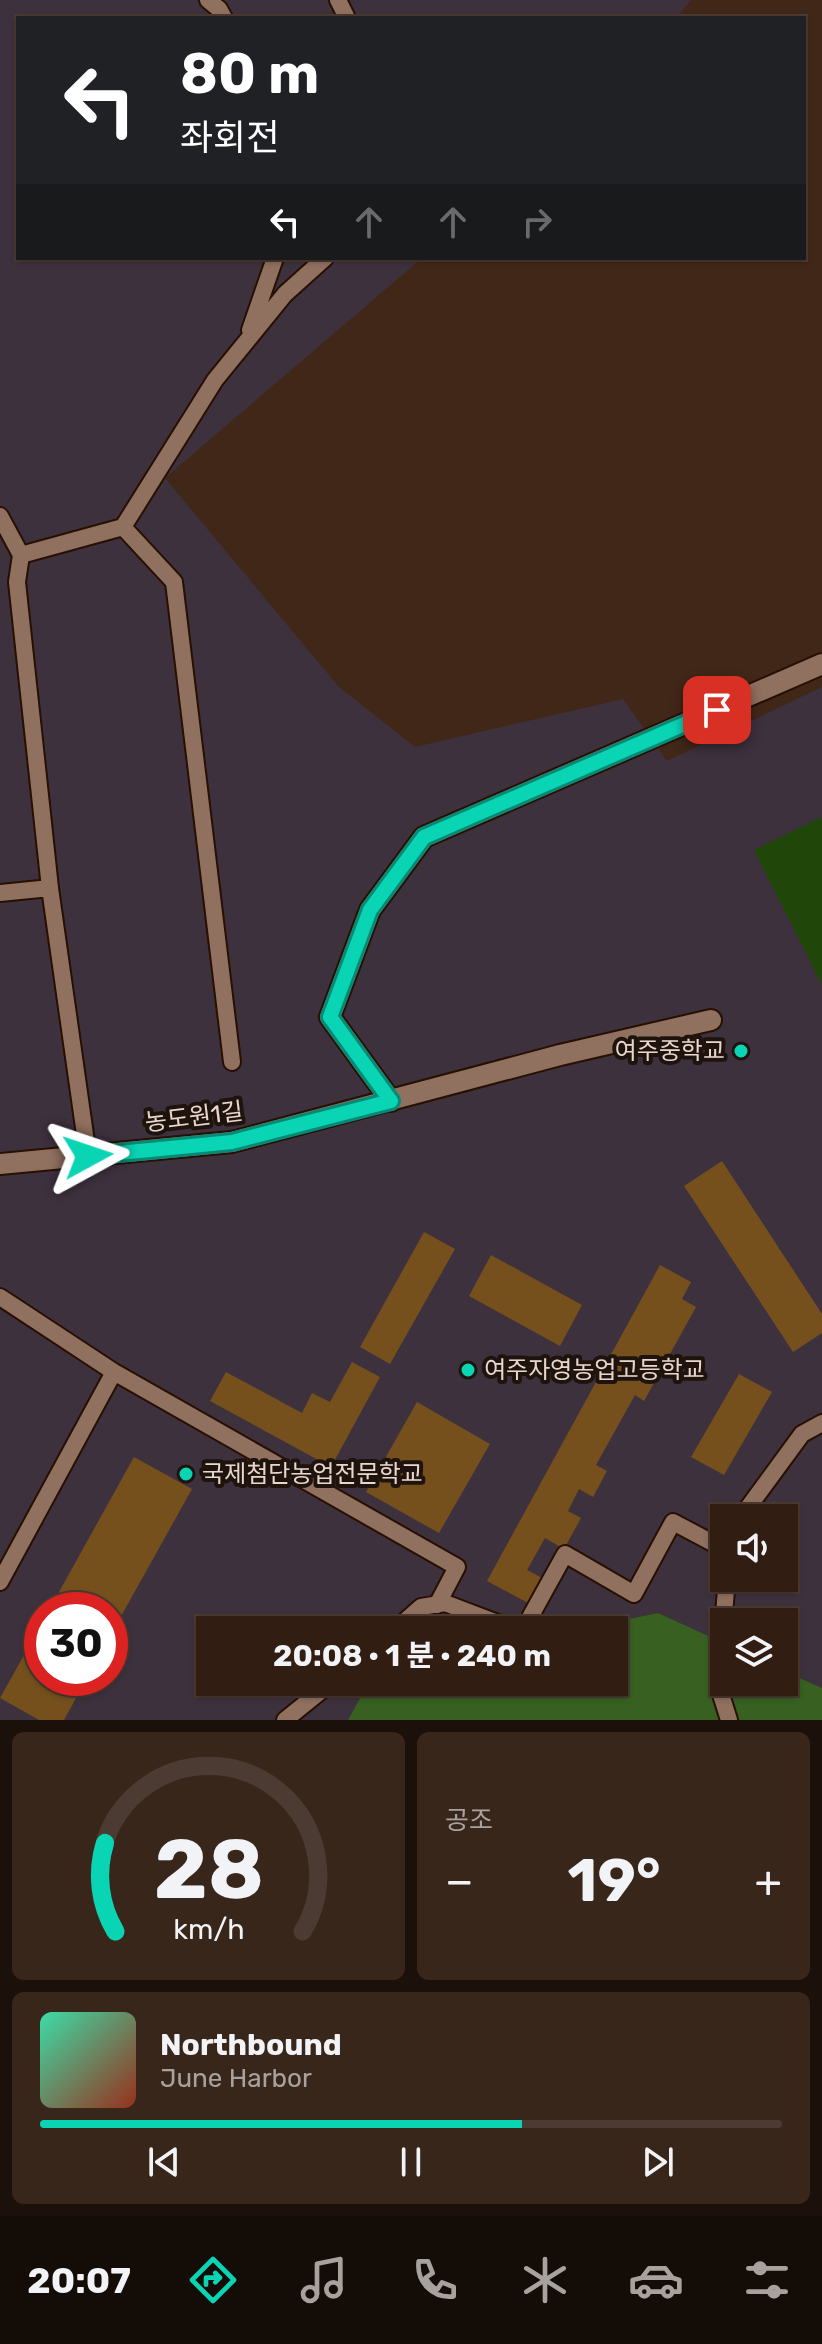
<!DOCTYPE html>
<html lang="ko">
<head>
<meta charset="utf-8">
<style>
  body { margin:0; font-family:Rubik,"Noto Sans KR",sans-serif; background:#39261b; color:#f1f3f6; height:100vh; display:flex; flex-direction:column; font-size:30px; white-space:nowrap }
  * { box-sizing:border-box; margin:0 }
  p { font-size:26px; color:#a8a29f }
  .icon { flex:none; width:44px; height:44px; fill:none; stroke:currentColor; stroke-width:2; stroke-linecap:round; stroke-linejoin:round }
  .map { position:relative; height:1720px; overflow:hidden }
  .details { display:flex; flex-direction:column; gap:12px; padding:12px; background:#1b100a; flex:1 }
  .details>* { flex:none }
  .top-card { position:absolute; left:16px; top:16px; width:790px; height:244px; border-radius:0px; box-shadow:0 2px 6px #0004,0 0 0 2px #4c3b32; background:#202124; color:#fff; overflow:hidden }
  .buttons { position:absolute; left:710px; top:1504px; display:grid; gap:16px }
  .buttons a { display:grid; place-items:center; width:88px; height:88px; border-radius:0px; background:#311d12; box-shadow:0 2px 6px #0004,0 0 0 2px #4c3b32; font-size:40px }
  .speed { position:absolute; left:24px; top:1592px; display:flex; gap:16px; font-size:40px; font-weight:700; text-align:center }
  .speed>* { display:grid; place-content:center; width:104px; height:104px; border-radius:50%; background:#311d12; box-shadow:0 2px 6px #0004,0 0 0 2px #4c3b32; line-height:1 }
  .speed .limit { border:12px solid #d22; background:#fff; color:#111 }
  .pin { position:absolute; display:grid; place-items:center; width:68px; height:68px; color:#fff; margin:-34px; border-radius:16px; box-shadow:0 4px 12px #0006 }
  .me { position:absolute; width:88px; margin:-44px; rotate:85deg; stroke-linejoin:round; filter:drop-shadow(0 0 6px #0008) }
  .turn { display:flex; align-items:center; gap:28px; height:168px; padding:0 32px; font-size:36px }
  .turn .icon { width:104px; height:104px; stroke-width:2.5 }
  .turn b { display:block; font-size:56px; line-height:68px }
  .lanes { display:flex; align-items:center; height:76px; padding:0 32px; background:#0003; justify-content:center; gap:40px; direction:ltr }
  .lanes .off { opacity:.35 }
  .big { font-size:60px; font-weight:700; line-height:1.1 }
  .details .widget { flex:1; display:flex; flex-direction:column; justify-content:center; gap:12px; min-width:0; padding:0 28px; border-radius:12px; background:#39261b }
  .details .dial { align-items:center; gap:0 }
  .dial svg { height:208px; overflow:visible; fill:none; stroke:#4c3b32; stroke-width:7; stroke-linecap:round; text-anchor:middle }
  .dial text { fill:#f1f3f6; stroke:none }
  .song { display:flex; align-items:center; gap:24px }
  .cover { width:96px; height:96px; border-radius:12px; background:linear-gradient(135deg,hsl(160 70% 55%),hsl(10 70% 35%)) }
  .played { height:8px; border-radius:4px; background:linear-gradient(90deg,#09d5b5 65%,#4c3b32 65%) }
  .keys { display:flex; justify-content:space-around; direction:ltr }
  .heat { display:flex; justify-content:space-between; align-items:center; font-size:44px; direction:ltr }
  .details .tiles { flex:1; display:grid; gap:12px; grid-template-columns:1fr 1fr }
  .widget:last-child { grid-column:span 2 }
  .trip { position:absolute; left:196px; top:1616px; width:432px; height:80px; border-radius:0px; background:#311d12; box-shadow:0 2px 6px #0004,0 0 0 2px #4c3b32; font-weight:700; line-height:80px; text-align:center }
  .dock { display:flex; height:128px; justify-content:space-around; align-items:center; background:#140c07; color:#a8a29f }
  .dock .icon { width:56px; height:56px }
  .dock .on { color:#09d5b5 }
  .dock b { font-size:36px; color:#f1f3f6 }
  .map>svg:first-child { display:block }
  .education { fill:#3e313e; fill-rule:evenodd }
  .green { fill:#21460a }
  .forest { fill:#376021 }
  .building { fill:#75501d }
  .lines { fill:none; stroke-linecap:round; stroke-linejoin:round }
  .lane-casing { stroke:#270f02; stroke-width:20 }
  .street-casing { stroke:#270f02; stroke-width:24 }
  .lane { stroke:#90705f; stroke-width:16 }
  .street { stroke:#90705f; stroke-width:20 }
  .route-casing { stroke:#068a76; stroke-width:20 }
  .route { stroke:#09d5b5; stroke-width:14 }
  .poi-dot { fill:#09d5b5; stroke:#1f130d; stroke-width:3 }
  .labels { text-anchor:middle; stroke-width:8; stroke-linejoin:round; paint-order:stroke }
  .poi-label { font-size:24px; fill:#e9d7ce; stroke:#1f130d; text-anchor:start }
  .street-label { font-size:24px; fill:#e9d7ce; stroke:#1f130d }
</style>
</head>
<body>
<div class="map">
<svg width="822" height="1720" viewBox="0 0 822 1720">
  <rect width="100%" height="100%" fill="#412718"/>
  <path class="education" d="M 0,0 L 691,0 L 676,18 L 18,18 L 18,258 L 422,258 L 165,478 L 339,687 L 415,747 L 623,699 L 667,761 L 822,687 L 822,1688 L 784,1671 L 784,1622 L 724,1622 L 724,1643 L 658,1613 L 575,1630 L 210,1630 L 210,1682 L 369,1682 L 348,1720 L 0,1720 ZM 724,1518 L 784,1518 L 784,1578 L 724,1578 ZM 42,1610 L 110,1610 L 110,1678 L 42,1678 Z"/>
  <path class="green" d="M 822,817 L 822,985 L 754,850 Z"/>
  <path class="forest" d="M 658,1613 L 724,1643 L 724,1682 L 784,1682 L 784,1671 L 822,1688 L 822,1720 L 348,1720 L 369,1682 L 614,1682 L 614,1630 L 575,1630 Z"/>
  <path class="building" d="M 722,1161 L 822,1314 L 822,1333 L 793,1352 L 684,1186 Z
    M 424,1232 L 455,1249 L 390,1364 L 360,1347 Z
    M 491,1255 L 582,1305 L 560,1346 L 469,1296 Z
    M 660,1265 L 691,1282 L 682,1299 L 696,1307 L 644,1401 L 635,1395 L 596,1465 L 607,1471 L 593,1497 L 579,1489 L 568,1511 L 581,1518 L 564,1549 L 545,1538 L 527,1570 L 546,1580 L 532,1605 L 487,1581 Z
    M 352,1362 L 380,1377 L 331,1467 L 210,1401 L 226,1372 L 302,1413 L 312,1393 L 330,1402 Z
    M 739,1374 L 772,1392 L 724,1475 L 691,1457 Z
    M 417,1402 L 490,1444 L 439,1533 L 366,1492 Z
    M 134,1457 L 192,1489 L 110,1636 L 110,1610 L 49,1610 Z
    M 42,1623 L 42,1678 L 87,1678 L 64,1720 L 39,1720 L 0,1698 Z"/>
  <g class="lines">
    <defs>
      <path id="lane" d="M 208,0 L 219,9 L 224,18
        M 338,0 L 347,18
        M 250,330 L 275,258
        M 0,516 L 21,555 L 17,582 L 50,888 L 88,1156
        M 21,555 L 123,527
        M 0,893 L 50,888
        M 232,1062 L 174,582 L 123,527 L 215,380 L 285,294 L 325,258
        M 0,1297 L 114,1372 L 457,1567 L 437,1605
        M 743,1518 L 747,1509 L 802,1434 L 822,1423
        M 727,1578 L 718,1685 L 729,1720
        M 0,1582 L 114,1372
        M 395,1630 L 421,1607 L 445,1603 L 516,1630
        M 523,1630 L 565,1554 L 634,1594 L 673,1522 L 724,1549
        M 285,1720 L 332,1682"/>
      <path id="street" d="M 391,1101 L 330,1017 L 370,910 L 424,837 L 822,664
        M 0,1164 L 232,1142 L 560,1055 L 711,1020"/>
    </defs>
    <use href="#lane" class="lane-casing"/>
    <use href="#street" class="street-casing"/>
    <use href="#lane" class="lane"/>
    <use href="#street" class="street"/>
  </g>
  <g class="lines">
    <defs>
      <path id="route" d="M 88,1156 L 232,1142 L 391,1101 L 330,1017 L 370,910 L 424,837 L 717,710"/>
    </defs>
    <use href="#route" class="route-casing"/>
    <use href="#route" class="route"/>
  </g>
  <g class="poi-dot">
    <circle cx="741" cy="1051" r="8"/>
    <circle cx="468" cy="1370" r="8"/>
    <circle cx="186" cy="1474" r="8"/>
  </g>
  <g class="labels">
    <g class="poi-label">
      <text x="725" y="1059" text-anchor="end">여주중학교</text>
      <text x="484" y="1378">여주자영농업고등학교</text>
      <text x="202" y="1482">국제첨단농업전문학교</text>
    </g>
    <g class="street-label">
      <text transform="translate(194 1117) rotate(-7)" y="8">농도원1길</text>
    </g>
  </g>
</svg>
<div class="buttons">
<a><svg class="icon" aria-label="sound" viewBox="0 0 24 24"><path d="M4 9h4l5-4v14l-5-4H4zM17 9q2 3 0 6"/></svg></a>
<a><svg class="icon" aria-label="layers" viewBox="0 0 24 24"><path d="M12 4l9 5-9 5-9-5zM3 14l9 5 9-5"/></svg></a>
</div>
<div class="speed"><div class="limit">30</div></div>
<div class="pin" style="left:717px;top:710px;background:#d93025"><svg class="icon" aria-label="arrive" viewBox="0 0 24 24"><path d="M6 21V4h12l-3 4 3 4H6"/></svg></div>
<svg class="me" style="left:88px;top:1156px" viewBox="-20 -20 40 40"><path d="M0-17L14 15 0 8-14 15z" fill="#09d5b5" stroke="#fff" stroke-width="4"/></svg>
<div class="trip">20:08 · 1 분 · 240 m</div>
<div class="top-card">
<div class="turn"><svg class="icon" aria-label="left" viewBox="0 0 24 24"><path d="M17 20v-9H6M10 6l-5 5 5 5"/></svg><div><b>80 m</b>좌회전</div></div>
<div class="lanes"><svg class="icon" aria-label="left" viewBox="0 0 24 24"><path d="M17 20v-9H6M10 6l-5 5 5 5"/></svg><svg class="icon off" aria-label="ahead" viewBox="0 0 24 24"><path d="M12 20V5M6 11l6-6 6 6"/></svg><svg class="icon off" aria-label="ahead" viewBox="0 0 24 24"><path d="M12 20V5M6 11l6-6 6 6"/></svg><svg class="icon off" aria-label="right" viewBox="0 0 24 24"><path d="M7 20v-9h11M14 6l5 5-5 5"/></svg></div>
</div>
</div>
<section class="details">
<div class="tiles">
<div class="widget dial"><svg viewBox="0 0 100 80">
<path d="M14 69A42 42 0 1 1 86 69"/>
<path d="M14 69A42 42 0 0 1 10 35" stroke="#09d5b5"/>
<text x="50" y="56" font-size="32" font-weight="700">28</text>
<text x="50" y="72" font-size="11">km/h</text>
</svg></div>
<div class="widget"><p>공조</p>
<div class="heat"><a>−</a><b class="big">19°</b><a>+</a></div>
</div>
<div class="widget">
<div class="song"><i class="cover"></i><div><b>Northbound</b><p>June Harbor</p></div></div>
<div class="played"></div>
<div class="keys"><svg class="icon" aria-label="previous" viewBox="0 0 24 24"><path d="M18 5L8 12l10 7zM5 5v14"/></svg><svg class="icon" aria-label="pause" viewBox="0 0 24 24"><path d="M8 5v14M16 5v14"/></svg><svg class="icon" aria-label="next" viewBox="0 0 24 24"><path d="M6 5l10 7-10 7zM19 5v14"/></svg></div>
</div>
</div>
</section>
<nav class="dock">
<b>20:07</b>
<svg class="icon on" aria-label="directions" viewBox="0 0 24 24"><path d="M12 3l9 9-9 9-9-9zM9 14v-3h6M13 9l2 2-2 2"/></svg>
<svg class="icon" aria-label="music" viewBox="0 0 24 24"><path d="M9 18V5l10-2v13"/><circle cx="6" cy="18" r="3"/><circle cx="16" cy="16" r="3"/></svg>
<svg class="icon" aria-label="phone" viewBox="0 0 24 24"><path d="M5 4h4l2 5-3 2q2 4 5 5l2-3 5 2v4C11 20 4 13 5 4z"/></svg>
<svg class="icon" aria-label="climate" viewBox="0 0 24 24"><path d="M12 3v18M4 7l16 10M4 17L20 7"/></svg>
<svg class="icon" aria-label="car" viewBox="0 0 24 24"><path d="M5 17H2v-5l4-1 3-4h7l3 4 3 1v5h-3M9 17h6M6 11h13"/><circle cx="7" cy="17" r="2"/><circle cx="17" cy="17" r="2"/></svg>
<svg class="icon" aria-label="filters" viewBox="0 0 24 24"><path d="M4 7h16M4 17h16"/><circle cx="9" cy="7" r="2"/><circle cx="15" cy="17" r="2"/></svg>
</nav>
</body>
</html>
